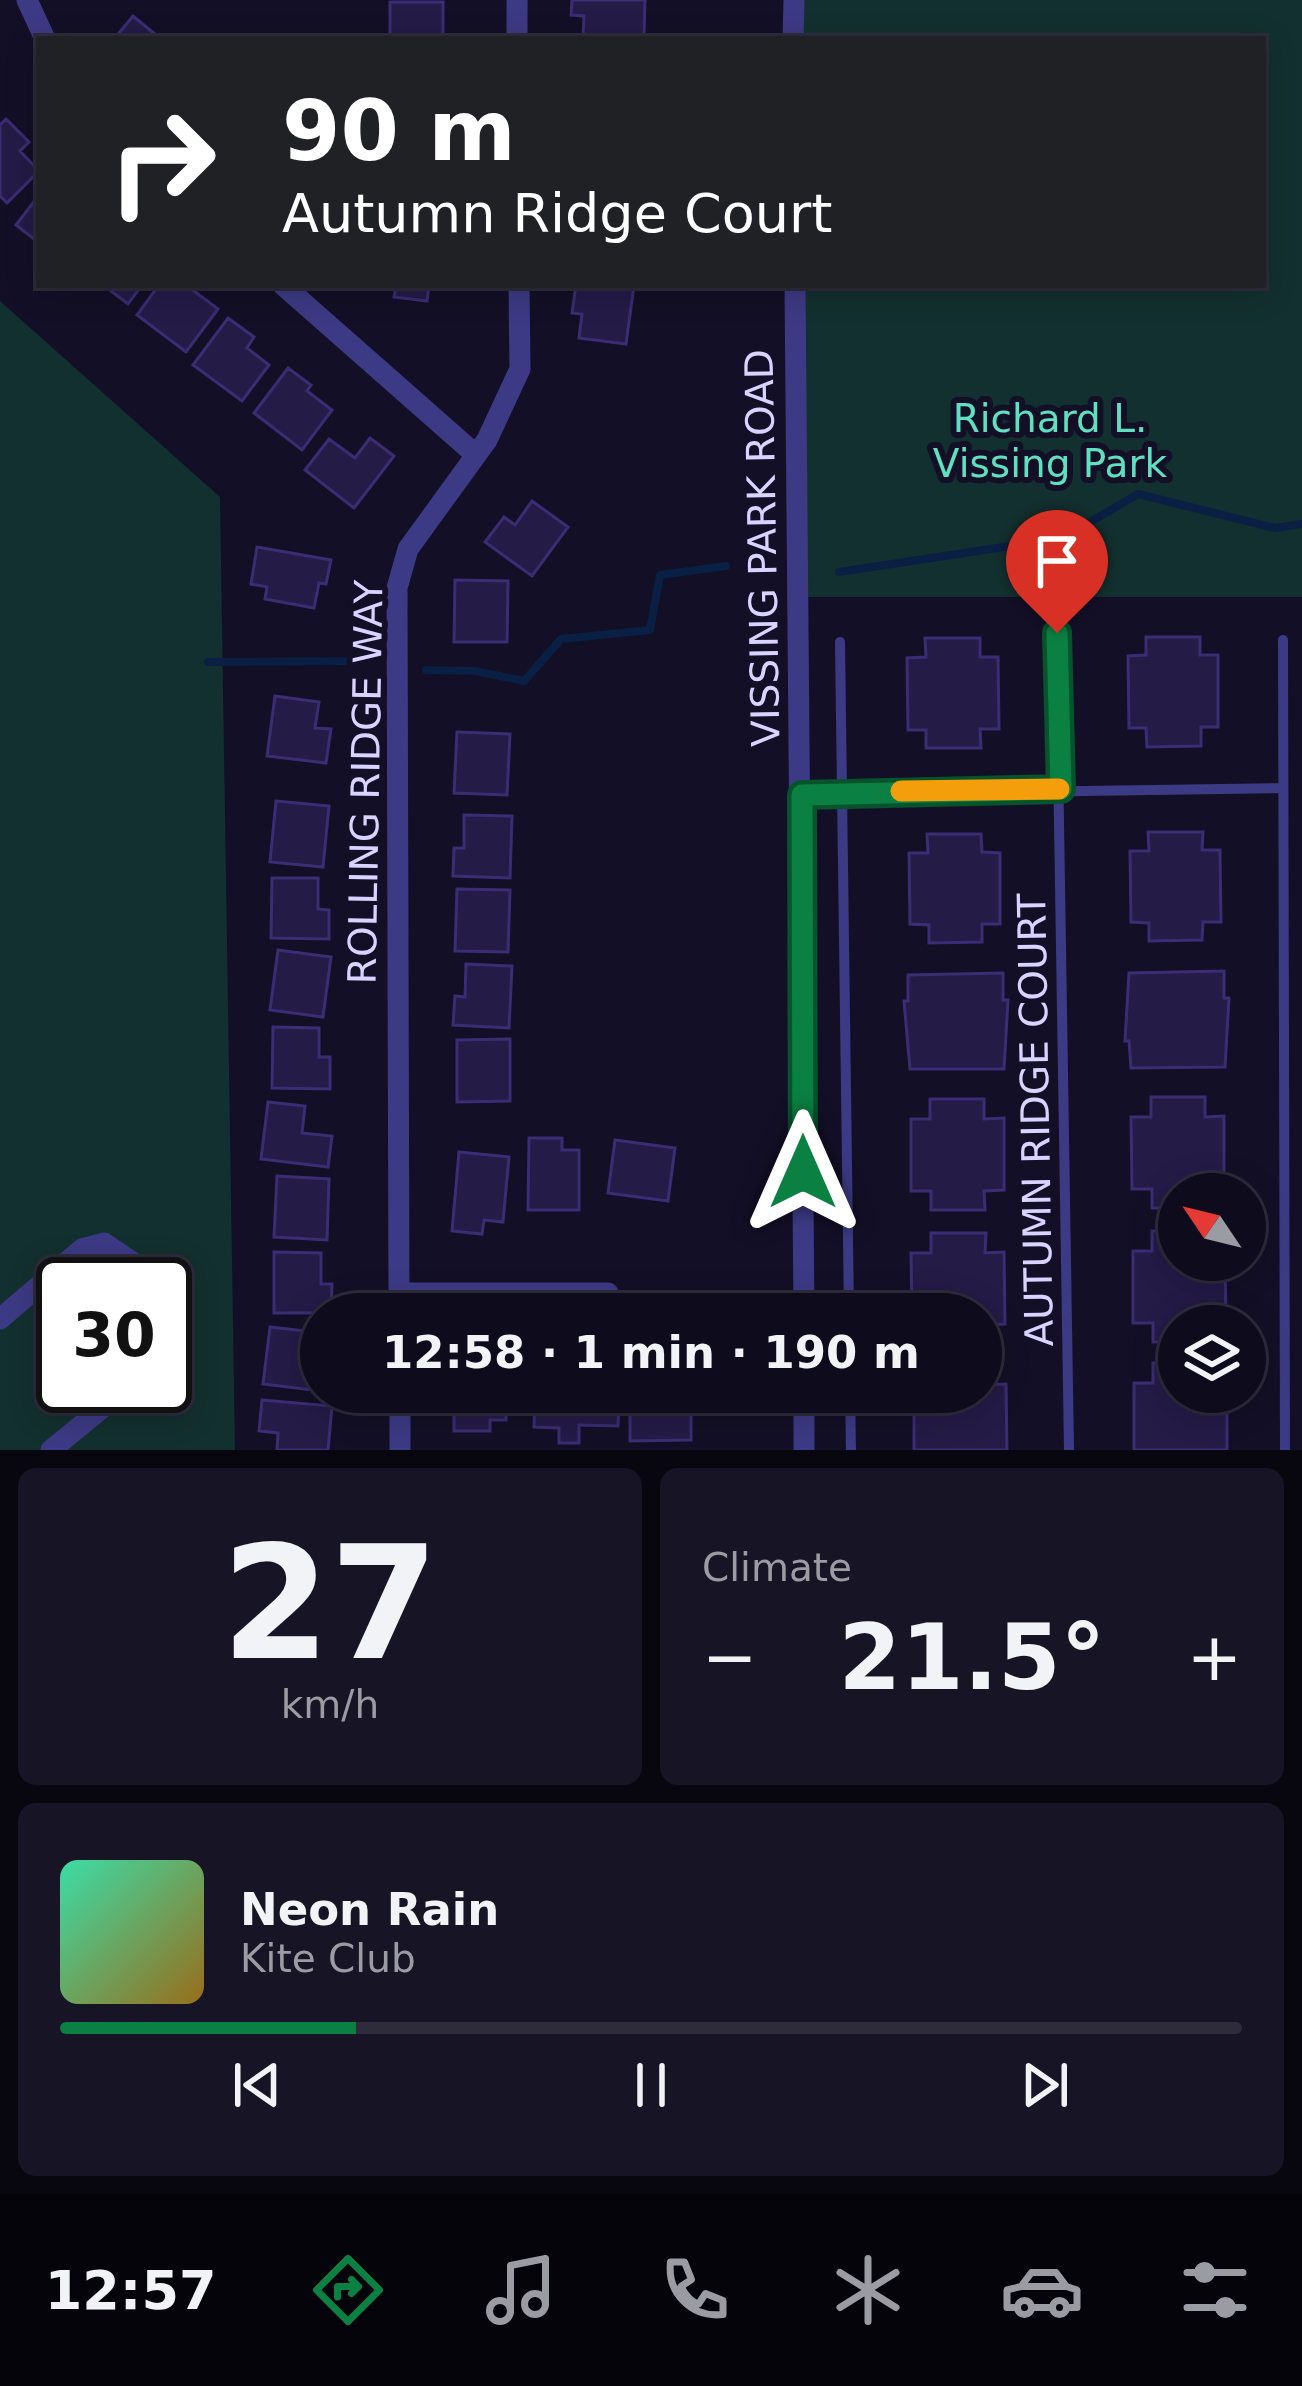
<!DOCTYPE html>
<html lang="en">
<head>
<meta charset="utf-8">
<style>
  body { margin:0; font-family:"DejaVu Sans",sans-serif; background:#171425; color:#f1f3f6; height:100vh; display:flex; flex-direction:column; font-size:45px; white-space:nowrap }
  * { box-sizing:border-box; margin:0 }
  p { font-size:39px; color:#9b9ba3 }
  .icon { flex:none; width:66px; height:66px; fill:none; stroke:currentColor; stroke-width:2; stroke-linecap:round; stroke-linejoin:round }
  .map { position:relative; height:1450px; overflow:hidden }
  .side { display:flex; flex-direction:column; gap:18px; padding:18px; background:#08060f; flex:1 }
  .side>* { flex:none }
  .hud { position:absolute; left:36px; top:36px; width:1230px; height:252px; border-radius:0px; box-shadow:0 6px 30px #0003,0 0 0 3px #2e2b3b; background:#202124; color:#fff; overflow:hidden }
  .needle { width:78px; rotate:305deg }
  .buttons { position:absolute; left:1158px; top:1173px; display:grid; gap:24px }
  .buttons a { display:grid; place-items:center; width:108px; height:108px; border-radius:50%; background:#0e0b1c; box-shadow:0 6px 30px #0003,0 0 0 3px #2e2b3b; font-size:60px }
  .speed { position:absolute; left:36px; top:1257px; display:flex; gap:24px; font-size:60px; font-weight:700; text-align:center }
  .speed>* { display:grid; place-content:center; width:156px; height:156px; border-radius:50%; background:#0e0b1c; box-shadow:0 6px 30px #0003,0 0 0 3px #2e2b3b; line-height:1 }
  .speed .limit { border:6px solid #111; border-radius:18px; background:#fff; color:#111 }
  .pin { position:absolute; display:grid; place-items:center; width:102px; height:102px; color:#fff; margin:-123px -51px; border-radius:50% 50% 50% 0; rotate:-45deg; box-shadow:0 0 12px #0007 }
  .pin .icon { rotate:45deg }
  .me { position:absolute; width:132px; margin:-66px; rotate:0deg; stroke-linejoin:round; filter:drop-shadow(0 0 9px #0008) }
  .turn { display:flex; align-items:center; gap:42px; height:252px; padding:0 48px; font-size:54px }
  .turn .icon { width:156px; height:156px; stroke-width:2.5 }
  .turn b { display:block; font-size:84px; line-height:102px }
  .big { font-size:90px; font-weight:700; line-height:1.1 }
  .side .widget { flex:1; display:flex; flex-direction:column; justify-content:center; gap:18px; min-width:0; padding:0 42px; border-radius:18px; background:#171425 }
  .side .dial { align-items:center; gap:0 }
  .dial b { font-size:156px; line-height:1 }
  .song { display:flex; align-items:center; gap:36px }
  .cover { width:144px; height:144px; border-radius:18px; background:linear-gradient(135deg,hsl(160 70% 55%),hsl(40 70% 35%)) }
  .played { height:12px; border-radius:6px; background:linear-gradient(90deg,#0b8043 25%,#2e2b3b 25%) }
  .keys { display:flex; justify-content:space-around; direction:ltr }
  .heat { display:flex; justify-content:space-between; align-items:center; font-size:66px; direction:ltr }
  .side .tiles { flex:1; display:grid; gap:18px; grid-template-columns:1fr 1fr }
  .widget:last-child { grid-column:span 2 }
  .trip { position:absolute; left:300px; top:1293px; width:702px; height:120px; border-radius:60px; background:#0e0b1c; box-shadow:0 6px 30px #0003,0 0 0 3px #2e2b3b; font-weight:700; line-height:120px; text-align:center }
  .menu { display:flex; height:192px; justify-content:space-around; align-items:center; background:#06040b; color:#9b9ba3 }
  .menu .icon { width:84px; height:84px }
  .menu .on { color:#0b8043 }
  .menu b { font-size:54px; color:#f1f3f6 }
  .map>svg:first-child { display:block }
  .green { fill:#12302f; fill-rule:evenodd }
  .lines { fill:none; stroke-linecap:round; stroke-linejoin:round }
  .stream { stroke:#0a1f44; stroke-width:8 }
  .building { fill:#241b47; stroke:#3b2d73; stroke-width:3 }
  .lane { stroke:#3d3a85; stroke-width:10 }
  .street { stroke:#3d3a85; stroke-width:21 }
  .route-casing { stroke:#07532c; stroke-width:30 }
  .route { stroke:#0b8043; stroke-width:21 }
  .slow { stroke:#f59e0b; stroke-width:21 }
  .labels { text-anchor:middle; stroke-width:12; stroke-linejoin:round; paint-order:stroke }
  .park-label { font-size:39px; fill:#5fe0c0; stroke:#130f26 }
  .street-label { font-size:39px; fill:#d9d4ff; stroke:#130f26 }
</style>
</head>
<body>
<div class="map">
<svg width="1302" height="1450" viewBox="0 0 1302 1450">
  <rect width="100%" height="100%" fill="#130f26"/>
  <path class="green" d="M 791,0 L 1302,0 L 1302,597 L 799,597 L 795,285 L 1263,285 L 1263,39 L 791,39 Z
    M 0,301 L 220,497 L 235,1450 L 0,1450 ZM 63,1284 L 165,1284 L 165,1386 L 63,1386 Z"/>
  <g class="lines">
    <path class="stream" d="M 839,572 L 1063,538 L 1138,494 L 1275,528 L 1302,524
      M 208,662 L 351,661
      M 426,670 L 475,671 L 524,681 L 561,639 L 650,630 L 660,575 L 726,566"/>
  </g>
  <path class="building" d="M 572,0 L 645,0 L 644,37 L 583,36 L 584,16 L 571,15 Z
    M 390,2 L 443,2 L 443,39 L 390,39 Z
    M 133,16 L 161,39 L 114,39 Z
    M 6,119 L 29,142 L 20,151 L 39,171 L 7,203 L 0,196 L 0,125 Z
    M 39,195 L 39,243 L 16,225 Z
    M 103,285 L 142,285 L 128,304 Z
    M 159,285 L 186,285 L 218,309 L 186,352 L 137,315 Z
    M 396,285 L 446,285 L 429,286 L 427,301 L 394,297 Z
    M 576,285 L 634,285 L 626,344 L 579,338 L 582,314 L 572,313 Z
    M 228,318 L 254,337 L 247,348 L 269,365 L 242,401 L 193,365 Z
    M 288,368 L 311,385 L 307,391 L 332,410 L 302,450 L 254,413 Z
    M 370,438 L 394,456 L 354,508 L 305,470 L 329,439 L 355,458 Z
    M 532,501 L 568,527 L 532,576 L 485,542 L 504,517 L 515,525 Z
    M 257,547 L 331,560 L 326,584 L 319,583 L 314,608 L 265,599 L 267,587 L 251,584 Z
    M 455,580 L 508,581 L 507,642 L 454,642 Z
    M 1146,637 L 1200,637 L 1200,655 L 1218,655 L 1218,727 L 1201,727 L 1201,746 L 1147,747 L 1146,728 L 1129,728 L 1128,656 L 1146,655 Z
    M 925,638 L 980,638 L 980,657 L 998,657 L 999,729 L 980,729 L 981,748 L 926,748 L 926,730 L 908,730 L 907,658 L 926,657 Z
    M 275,696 L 319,702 L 315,728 L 331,729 L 326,763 L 267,756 Z
    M 457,732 L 510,734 L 507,795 L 454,793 Z
    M 276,801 L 329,806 L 323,867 L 270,862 Z
    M 464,815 L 512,816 L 510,878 L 453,876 L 454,848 L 464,848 Z
    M 1148,832 L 1203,832 L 1202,850 L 1220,850 L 1221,922 L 1203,922 L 1202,940 L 1149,941 L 1149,923 L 1131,922 L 1130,851 L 1149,851 Z
    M 927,834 L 981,834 L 982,852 L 1000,853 L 1000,924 L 982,924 L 982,942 L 929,943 L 929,925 L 910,924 L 909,853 L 928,853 Z
    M 272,878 L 318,878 L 318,909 L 329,910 L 329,939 L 271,938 Z
    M 457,889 L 510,890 L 508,952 L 455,951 Z
    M 278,950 L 331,957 L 323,1017 L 270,1010 Z
    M 466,964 L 512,966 L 509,1028 L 453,1025 L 455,996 L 465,997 Z
    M 1224,971 L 1224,998 L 1229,998 L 1225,1067 L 1131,1068 L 1129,1041 L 1125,1041 L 1129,973 Z
    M 1003,973 L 1003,1000 L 1008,1000 L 1004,1069 L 910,1069 L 904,1001 L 908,1001 L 908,975 Z
    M 273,1027 L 319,1028 L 319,1057 L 330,1057 L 330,1089 L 272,1088 Z
    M 510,1039 L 510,1101 L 457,1102 L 457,1040 Z
    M 1151,1097 L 1205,1097 L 1205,1117 L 1224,1116 L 1224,1188 L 1205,1189 L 1205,1194 L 1179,1194 L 1179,1208 L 1152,1208 L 1152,1189 L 1132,1189 L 1131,1117 L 1151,1117 Z
    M 930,1099 L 984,1099 L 984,1119 L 1004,1118 L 1004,1190 L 984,1191 L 985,1210 L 931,1210 L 931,1191 L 911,1191 L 911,1119 L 930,1119 Z
    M 268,1102 L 305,1106 L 302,1133 L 332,1136 L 328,1167 L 261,1159 Z
    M 529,1138 L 562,1138 L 562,1150 L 579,1150 L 579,1210 L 528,1210 Z
    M 615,1140 L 675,1148 L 668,1201 L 608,1193 Z
    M 459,1152 L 509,1157 L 503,1222 L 484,1220 L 482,1234 L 452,1231 Z
    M 277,1176 L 329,1179 L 327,1240 L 274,1237 Z
    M 1152,1231 L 1179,1231 L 1179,1260 L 1225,1260 L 1226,1322 L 1179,1326 L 1179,1342 L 1153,1342 L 1153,1323 L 1133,1323 L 1133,1251 L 1152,1251 Z
    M 931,1233 L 986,1233 L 985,1253 L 1004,1252 L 1005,1324 L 985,1325 L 986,1344 L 981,1344 L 981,1314 L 912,1314 L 911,1253 L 931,1253 Z
    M 274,1252 L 321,1253 L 321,1284 L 332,1284 L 331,1313 L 274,1313 Z
    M 270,1327 L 306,1331 L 303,1357 L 321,1359 L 321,1391 L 263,1384 Z
    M 1153,1363 L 1179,1363 L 1179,1392 L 1227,1392 L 1227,1450 L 1134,1450 L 1134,1383 L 1153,1383 Z
    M 981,1365 L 987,1365 L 987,1385 L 1006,1384 L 1007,1450 L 914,1450 L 914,1392 L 981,1392 Z
    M 454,1392 L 506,1392 L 506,1420 L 490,1420 L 490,1431 L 454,1431 Z
    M 535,1392 L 607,1392 L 607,1403 L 619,1403 L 618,1426 L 579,1425 L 579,1443 L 559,1443 L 559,1428 L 534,1427 Z
    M 630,1392 L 691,1394 L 691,1440 L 630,1441 Z
    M 262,1400 L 332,1406 L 328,1450 L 277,1450 L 278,1433 L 259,1431 Z"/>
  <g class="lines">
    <path class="lane" d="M 1056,633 L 1069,1450
      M 1283,640 L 1285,1450
      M 840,642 L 849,1314
      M 802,795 L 1283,788
      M 850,1392 L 851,1450"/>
    <path class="street" d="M 27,0 L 45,39
      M 517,0 L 517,39
      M 793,39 L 794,0
      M 283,285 L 476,455
      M 795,285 L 804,1314
      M 399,1293 L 608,1293
      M 399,1314 L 397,588 L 408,549 L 487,440 L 520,369 L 519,285
      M 0,1319 L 82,1249 L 104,1243 L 135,1264 L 135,1284
      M 400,1392 L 400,1450
      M 804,1392 L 804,1450
      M 51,1450 L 129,1386"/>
  </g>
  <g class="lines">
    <defs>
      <path id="route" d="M 803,1172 L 802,795 L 1061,789 L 1057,633"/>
    </defs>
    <use href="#route" class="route-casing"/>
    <use href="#route" class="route"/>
    <path class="slow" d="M 901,791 L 1059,789"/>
  </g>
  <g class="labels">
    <g class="park-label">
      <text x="1050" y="432">Richard L.<tspan x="1050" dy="45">Vissing Park</tspan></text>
    </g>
    <g class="street-label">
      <text transform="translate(762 548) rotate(-91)" y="14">VISSING PARK ROAD</text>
      <text transform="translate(365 782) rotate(-89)" y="14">ROLLING RIDGE WAY</text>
      <text transform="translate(1035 1120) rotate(-91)" y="14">AUTUMN RIDGE COURT</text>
    </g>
  </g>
</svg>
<div class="buttons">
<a><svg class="needle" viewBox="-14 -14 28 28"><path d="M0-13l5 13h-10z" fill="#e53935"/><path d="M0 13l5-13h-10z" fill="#9b9ba3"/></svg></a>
<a><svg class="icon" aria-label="layers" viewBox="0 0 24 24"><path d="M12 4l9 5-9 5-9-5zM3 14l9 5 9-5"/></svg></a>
</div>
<div class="speed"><div class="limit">30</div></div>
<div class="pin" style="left:1057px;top:633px;background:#d93025"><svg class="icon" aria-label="arrive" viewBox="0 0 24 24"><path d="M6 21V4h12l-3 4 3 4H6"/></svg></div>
<svg class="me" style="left:803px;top:1172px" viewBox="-20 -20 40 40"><path d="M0-17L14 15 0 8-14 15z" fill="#0b8043" stroke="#fff" stroke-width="4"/></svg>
<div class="trip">12:58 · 1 min · 190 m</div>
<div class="hud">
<div class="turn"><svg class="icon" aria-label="right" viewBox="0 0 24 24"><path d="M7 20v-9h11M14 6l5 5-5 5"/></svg><div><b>90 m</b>Autumn Ridge Court</div></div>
</div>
</div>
<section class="side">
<div class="tiles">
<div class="widget dial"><b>27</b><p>km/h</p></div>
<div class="widget"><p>Climate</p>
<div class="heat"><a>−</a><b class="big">21.5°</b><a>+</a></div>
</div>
<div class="widget">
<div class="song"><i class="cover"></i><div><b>Neon Rain</b><p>Kite Club</p></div></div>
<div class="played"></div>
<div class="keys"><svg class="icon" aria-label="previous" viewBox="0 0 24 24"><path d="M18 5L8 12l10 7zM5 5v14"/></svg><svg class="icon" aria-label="pause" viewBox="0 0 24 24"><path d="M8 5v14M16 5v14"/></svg><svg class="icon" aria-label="next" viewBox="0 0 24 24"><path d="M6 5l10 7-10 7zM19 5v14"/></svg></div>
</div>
</div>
</section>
<nav class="menu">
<b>12:57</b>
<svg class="icon on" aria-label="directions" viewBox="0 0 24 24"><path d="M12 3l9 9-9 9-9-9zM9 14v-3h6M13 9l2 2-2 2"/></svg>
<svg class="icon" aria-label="music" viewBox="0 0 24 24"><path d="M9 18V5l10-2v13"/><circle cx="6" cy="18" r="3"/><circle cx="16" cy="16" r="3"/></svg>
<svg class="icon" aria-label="phone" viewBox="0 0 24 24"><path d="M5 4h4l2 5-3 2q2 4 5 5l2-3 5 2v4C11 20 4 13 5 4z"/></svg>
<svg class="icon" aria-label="climate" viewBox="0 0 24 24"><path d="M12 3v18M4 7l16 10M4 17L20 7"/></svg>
<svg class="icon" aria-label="car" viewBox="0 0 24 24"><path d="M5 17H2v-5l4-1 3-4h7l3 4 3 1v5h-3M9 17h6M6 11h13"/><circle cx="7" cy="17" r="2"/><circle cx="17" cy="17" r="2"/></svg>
<svg class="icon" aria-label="filters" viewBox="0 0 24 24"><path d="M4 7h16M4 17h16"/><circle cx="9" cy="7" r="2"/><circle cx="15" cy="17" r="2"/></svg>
</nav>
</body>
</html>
